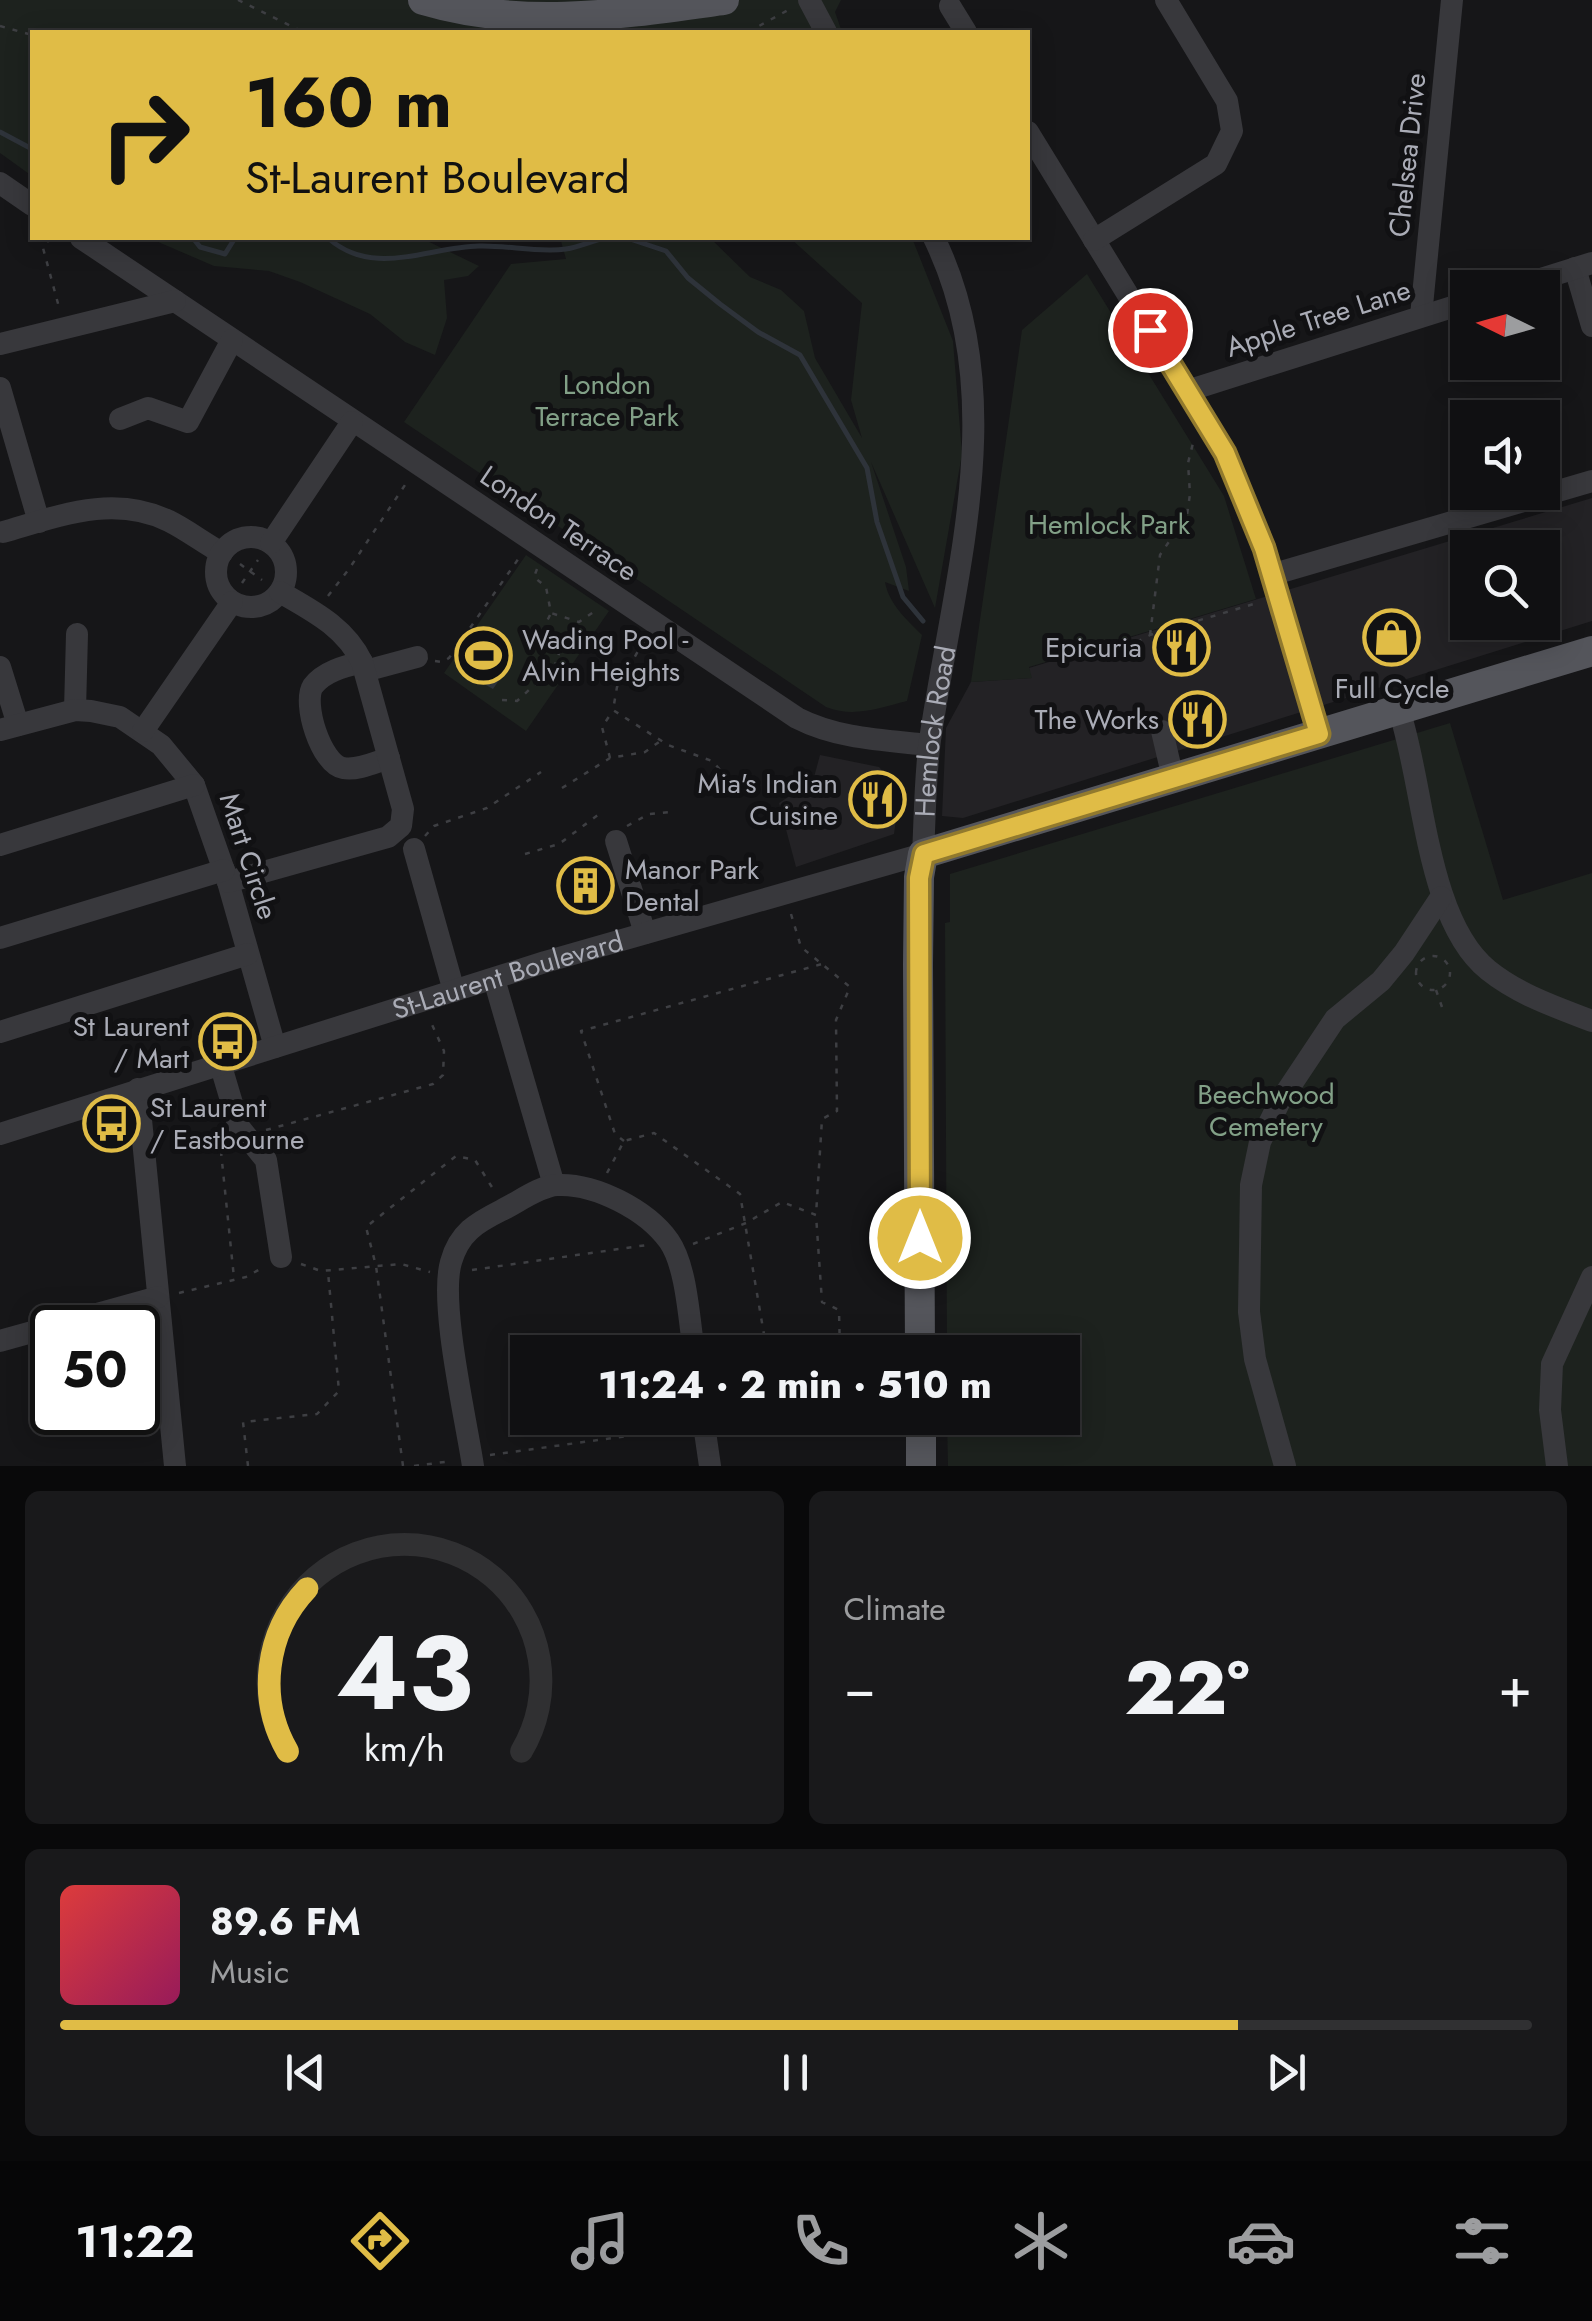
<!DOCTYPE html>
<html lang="en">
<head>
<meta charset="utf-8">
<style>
  body { margin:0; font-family:Jost,sans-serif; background:#19191b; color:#f1f3f6; height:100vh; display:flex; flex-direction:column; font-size:38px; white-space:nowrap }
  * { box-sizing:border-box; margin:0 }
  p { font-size:32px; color:#9c9d9f }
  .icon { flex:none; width:55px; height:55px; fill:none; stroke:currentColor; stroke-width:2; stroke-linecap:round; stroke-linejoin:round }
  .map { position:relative; height:1466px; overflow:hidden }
  .drawer { display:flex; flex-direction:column; gap:25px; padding:25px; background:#09090a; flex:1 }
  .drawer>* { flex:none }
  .guide { position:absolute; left:30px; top:30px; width:1000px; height:210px; border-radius:0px; box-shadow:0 5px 25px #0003,0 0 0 2px #303032; background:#e0bc46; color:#111; overflow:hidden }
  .needle { width:65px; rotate:275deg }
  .controls { position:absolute; left:1450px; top:270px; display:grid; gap:20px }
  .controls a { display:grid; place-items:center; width:110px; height:110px; border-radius:0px; background:#101012; box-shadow:0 5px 25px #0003,0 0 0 2px #303032; font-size:50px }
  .speed { position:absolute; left:30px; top:1305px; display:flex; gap:20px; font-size:50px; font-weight:700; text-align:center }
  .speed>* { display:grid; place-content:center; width:130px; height:130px; border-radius:50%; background:#101012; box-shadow:0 5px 25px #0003,0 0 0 2px #303032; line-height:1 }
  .speed .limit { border:5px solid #111; border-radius:15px; background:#fff; color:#111 }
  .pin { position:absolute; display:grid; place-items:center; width:85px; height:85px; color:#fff; margin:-42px; border:5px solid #fff; border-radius:50%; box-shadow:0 2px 10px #0007 }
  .me { position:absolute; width:110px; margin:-55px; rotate:0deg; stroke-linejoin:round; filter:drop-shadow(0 0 8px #0008) }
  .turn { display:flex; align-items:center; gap:35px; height:210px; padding:0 50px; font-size:45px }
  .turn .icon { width:130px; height:130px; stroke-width:2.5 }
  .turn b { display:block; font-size:70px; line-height:85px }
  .big { font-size:75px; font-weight:800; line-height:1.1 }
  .drawer .card { flex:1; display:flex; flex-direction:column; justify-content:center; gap:15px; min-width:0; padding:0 35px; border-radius:15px; background:#19191b }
  .drawer .dial { align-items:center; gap:0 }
  .dial svg { height:260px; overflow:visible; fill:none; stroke:#303032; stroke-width:7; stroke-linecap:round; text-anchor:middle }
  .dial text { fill:#f1f3f6; stroke:none }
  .song { display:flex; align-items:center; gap:30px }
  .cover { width:120px; height:120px; border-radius:15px; background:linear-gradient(135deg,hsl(0 70% 55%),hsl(330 70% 35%)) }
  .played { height:10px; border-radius:5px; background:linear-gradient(90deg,#e0bc46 80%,#303032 80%) }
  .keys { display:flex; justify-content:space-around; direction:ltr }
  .heat { display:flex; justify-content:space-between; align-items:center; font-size:55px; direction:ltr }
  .drawer .tiles { flex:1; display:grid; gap:25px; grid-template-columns:1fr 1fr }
  .card:last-child { grid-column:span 2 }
  .trip { position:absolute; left:510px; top:1335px; width:570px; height:100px; border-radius:0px; background:#101012; box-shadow:0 5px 25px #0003,0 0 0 2px #303032; font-weight:800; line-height:100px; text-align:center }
  .tab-bar { display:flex; height:160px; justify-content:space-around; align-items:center; background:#060607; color:#9c9d9f }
  .tab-bar .icon { width:70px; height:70px }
  .tab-bar .active { color:#e0bc46 }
  .tab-bar b { font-size:45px; color:#f1f3f6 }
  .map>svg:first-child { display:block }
  .built { fill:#232225; fill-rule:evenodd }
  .green { fill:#1d221e }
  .water { fill:#2e333a }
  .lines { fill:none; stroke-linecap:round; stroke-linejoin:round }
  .stream { stroke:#2e333a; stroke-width:5 }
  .path { stroke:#3e3f43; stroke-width:2.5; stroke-dasharray:5 8; stroke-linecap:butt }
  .minor { stroke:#38383c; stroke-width:22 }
  .major { stroke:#54555b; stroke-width:30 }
  .route-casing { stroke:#927a2e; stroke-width:25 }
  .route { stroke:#e0bc46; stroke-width:18 }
  .labels { text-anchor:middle; stroke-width:10; stroke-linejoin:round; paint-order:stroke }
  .street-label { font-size:28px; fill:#aaacb6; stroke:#111113 }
  .park-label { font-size:28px; fill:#82a087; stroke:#111113 }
  .poi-label { font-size:28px; fill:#aaacb6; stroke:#111113; text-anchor:end }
</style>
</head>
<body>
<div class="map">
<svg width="1592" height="1466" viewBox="0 0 1592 1466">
  <rect width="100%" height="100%" fill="#161618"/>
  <path class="built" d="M 1592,498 L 1592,621 L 963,818 L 942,816 L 946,728 L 971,682 L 1031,678 L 1029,668 ZM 1468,548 L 1542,548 L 1542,622 L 1468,622 Z
    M 820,755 L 879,767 L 900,790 L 894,834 L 796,867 L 779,803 L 813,781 Z"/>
  <path class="green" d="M 0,0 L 841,0 L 835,12 L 842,32 L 32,32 L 32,176 L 0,153 Z
    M 149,238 L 421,238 L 479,266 L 468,276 L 444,280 L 447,318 L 435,355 L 405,342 L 370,314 L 300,282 L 269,271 L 214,266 Z
    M 567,238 L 710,238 L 750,277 L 781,290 L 804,311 L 815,358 L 862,438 L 851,400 L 862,303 L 790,238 L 912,238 L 953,341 L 962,454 L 935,608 L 871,462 L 906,567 L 909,591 L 885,582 C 889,604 906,619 922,635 L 907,701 C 879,708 854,718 826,707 L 404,422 L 511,264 L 566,259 L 561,241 Z
    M 1087,274 L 1224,496 L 1256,599 L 1029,667 L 1032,678 L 971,682 L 1022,330 Z
    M 526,555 L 609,611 L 526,731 L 444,673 Z
    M 1450,723 L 1503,900 L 1592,873 L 1592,1466 L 948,1466 L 947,1418 L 1062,1418 L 1062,1352 L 947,1352 L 945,923 L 950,922 L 950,874 Z"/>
  <path class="water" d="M 480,642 L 508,667 L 493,689 L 461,671 Z"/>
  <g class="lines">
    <path class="stream" d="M 0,132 L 32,149
      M 193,238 L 200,247 L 225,254 L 235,238
      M 328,238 C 373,278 428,247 479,246 C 507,245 538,253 566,249 C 579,247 592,241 604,238
      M 627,238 L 666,251 L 688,278 L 720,304 L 758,332 L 800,355 L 867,468 L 877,522 L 903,597 L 923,621"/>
    <path class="path" d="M 238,0 L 303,32
      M 0,26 L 32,35
      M 748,32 L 790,9
      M 50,238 L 43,248 L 60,311
      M 240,564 L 262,580
      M 537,569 L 534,577 L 546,587 L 551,613 L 579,622 L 598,609
      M 242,583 L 258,560
      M 328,596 L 349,569 L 409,479
      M 550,615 L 544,627 L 561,642
      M 1150,635 L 1160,555 L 1187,515 L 1190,494 L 1188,463 L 1194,439
      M 644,641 L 617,687 L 613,710 L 668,745 L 712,761 L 727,777
      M 1137,642 L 1150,635 L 1257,603
      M 435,661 L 442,662 L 449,658 L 519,558
      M 502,700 L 517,701 L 554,667 L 567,632 L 578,623
      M 610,758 L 602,727 L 612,712
      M 562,788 L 610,758 L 645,752 L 659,742
      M 627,826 L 649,814 L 670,812
      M 425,836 L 434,826 L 487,808 L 541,772
      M 525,854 L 559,844 L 598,815
      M 791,914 L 801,947 L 850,987 L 836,1020 L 837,1111 L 822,1119 L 816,1215
      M1416 973a17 17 0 1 1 34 0a17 17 0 1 1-34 0Z
      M 1436,990 L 1442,1007
      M 266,1130 L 433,1084 L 443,1075 L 444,1051 L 429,1018
      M 224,1141 L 220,1142 L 234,1278
      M 624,1141 L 615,1134 L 581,1031 L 822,964
      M 607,1173 L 624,1141 L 654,1133 L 740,1194 L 767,1352
      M 693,1244 L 746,1223 L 782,1202 L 816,1215 L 822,1302 L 839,1310 L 840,1352
      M 301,1264 L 321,1271 L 401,1264 L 430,1272
      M 472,1270 L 647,1245
      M 179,1293 L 246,1277 L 262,1268
      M 723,1423 L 759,1418
      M 490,1455 L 685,1428
      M 248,1466 L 243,1422 L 317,1414 L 339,1391 L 328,1272
      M 403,1466 L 376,1266 L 366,1227 L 456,1156 L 475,1160 L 495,1192
      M 414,1466 L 452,1461"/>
    <g class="minor">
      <path d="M 809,0 L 826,32"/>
      <path d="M 950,6 L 966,32"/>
      <path d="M 1028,132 L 1225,453 L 1264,548 L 1319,734"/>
      <path d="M 0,183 L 32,205"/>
      <path d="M 81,238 L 797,718 C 838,739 884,740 929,745"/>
      <path d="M 1094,240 L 1216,164 L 1232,131 L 1227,101 L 1166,0"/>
      <path d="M 1575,268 L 1592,326"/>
      <path d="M 1512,288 L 1592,263"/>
      <path d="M 1421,316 L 1452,0"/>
      <path d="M 0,344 L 175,301"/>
      <path d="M 0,388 L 39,522"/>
      <path d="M 1187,391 L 1468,302"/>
      <path d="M 120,419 L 148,408 L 188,422 L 232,340"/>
      <path d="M 3,532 C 59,516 113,494 169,521 C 187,530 204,543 222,553"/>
      <circle cx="251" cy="572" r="35"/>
      <path d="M 271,543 L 352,422"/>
      <path d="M 1271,575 L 1592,481"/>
      <path d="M 362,662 C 346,666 324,671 313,686 C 302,703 321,764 343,768 C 357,771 376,762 389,758"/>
      <path d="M 0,667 L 18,725"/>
      <path d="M 365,671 L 417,657"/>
      <path d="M 75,710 L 77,634"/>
      <path d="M 1399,710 C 1424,784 1426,920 1488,970 C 1519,995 1556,1007 1592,1021"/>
      <path d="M 0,730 L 75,710 L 91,711 L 120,717 L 161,745 L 194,785 L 228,882 L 275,1047"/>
      <path d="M 143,731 L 232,602"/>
      <path d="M 1162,731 L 1173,778"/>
      <path d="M 616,841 L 645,933"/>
      <path d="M 0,845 L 194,785"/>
      <path d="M 414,849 L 454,991"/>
      <path d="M 228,882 L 388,837 L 401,826 L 403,809 L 362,662 C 345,627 313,611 280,592"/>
      <path d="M 0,938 L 224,870"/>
      <path d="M 494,979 L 554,1185"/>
      <path d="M 0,1032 L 248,954"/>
      <path d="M 220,1063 L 239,1127 L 266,1160 L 281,1257"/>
      <path d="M 138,1089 L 175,1466"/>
      <path id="s1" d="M 0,1134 L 545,962 L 923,854 C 925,816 925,777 930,740 C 954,575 1012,397 934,238"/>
      <path d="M 0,1341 L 158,1297"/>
      <path d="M 703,1418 L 710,1466"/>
      <path d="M 473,1466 C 466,1419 439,1303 451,1262 C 459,1233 476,1223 502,1210 C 517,1203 539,1186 557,1185 C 595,1183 647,1210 669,1241 C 687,1267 689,1321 694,1352"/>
      <path d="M 1285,1466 L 1255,1359 L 1249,1312 L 1251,1185 L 1260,1142 L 1279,1103 L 1335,1019 L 1381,981 L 1404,953 L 1441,897"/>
      <path d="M 1557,1466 L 1550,1410 L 1552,1364 L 1592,1277"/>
    </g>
    <path class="major" d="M 423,0 C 523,30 622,14 724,0
      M 920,1352 L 918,964 L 919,877 L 923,854 L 1592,651
      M 921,1418 L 921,1466"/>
  </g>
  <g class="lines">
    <defs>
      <path id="route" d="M 920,1238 L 919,878 L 924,854 L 1319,734 L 1264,548 L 1225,453 L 1150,330"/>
    </defs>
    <use href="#route" class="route-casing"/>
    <use href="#route" class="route"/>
  </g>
  <defs>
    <symbol id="shop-ring" viewBox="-11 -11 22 22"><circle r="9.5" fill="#111113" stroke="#e0bc46" stroke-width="1.5"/><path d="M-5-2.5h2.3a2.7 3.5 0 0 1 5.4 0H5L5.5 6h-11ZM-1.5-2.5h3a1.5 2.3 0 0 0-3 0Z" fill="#e0bc46"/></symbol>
    <symbol id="restaurant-ring" viewBox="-11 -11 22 22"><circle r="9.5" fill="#111113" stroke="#e0bc46" stroke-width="1.5"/><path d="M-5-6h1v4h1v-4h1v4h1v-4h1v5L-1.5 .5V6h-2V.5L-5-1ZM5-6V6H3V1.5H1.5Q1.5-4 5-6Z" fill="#e0bc46"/></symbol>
    <symbol id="stadium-ring" viewBox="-11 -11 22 22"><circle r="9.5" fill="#111113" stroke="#e0bc46" stroke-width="1.5"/><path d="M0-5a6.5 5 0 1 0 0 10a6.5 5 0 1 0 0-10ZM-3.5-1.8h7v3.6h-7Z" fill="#e0bc46"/></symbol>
    <symbol id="building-ring" viewBox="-11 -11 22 22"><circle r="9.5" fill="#111113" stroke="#e0bc46" stroke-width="1.5"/><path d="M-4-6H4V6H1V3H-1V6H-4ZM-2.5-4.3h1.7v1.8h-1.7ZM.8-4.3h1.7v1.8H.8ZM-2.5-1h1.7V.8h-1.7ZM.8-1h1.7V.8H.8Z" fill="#e0bc46"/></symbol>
    <symbol id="bus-ring" viewBox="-11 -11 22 22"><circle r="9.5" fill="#111113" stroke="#e0bc46" stroke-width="1.5"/><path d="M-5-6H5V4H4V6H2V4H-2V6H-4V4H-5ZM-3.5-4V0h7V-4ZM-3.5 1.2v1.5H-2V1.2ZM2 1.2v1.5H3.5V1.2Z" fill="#e0bc46"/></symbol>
  </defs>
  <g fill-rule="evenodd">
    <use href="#shop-ring" x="1360" y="606" width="63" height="63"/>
    <use href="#restaurant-ring" x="1150" y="616" width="63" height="63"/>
    <use href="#stadium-ring" x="452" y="624" width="63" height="63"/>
    <use href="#restaurant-ring" x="1166" y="688" width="63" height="63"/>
    <use href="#restaurant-ring" x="846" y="768" width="63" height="63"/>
    <use href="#building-ring" x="554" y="854" width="63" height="63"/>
    <use href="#bus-ring" x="196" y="1010" width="63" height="63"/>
    <use href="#bus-ring" x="80" y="1092" width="63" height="63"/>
  </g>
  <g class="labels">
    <g class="street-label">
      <text transform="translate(1407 155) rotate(-84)" y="10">Chelsea Drive</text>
      <text transform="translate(1318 318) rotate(-18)" y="10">Apple Tree Lane</text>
      <text transform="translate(559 523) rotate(34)" y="10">London Terrace</text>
      <text dy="10" stroke="none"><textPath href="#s1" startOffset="1088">Hemlock Road</textPath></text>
      <text transform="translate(249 856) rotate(72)" y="10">Mart Circle</text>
      <text dy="10" stroke="none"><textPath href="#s1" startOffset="532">St-Laurent Boulevard</textPath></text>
    </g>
    <g class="park-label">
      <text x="607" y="394">London<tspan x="607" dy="32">Terrace Park</tspan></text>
      <text x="1109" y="534">Hemlock Park</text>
      <text x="1266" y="1104">Beechwood<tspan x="1266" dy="32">Cemetery</tspan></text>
    </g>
    <g class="poi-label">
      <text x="522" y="649" text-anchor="start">Wading Pool -<tspan x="522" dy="32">Alvin Heights</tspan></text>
      <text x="1142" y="657">Epicuria</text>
      <text x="1392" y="698" text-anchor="middle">Full Cycle</text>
      <text x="1159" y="729">The Works</text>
      <text x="838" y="793">Mia's Indian<tspan x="838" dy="32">Cuisine</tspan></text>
      <text x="625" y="879" text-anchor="start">Manor Park<tspan x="625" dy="32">Dental</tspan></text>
      <text x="189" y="1036">St Laurent<tspan x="189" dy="32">/ Mart</tspan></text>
      <text x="150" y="1117" text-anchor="start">St Laurent<tspan x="150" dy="32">/ Eastbourne</tspan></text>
    </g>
  </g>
</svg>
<div class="controls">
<a><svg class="needle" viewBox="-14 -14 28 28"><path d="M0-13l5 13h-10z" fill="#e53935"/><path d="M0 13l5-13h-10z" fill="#9c9d9f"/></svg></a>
<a><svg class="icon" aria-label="sound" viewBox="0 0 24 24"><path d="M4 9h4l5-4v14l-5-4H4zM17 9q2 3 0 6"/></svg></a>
<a><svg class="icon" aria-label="search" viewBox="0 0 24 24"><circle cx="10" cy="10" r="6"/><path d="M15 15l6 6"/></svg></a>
</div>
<div class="speed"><div class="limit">50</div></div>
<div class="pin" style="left:1150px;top:330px;background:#d93025"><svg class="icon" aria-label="arrive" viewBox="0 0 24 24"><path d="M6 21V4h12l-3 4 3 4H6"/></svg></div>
<svg class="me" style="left:920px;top:1238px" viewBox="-20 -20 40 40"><circle r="17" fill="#e0bc46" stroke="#fff" stroke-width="3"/><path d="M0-11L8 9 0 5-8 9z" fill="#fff"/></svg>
<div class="trip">11:24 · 2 min · 510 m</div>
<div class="guide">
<div class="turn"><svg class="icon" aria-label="right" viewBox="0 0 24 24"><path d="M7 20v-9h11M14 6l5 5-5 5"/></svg><div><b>160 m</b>St-Laurent Boulevard</div></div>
</div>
</div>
<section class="drawer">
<div class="tiles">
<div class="card dial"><svg viewBox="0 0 100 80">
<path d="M14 69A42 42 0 1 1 86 69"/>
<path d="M14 69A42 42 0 0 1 20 19" stroke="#e0bc46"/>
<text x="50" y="56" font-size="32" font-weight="700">43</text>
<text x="50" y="72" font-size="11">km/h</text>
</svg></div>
<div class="card"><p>Climate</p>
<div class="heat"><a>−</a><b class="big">22°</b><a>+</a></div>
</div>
<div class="card">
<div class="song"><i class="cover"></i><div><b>89.6 FM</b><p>Music</p></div></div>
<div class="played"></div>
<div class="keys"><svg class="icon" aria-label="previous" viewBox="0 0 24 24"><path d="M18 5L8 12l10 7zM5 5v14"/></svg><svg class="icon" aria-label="pause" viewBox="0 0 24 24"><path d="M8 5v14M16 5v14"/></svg><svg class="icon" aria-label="next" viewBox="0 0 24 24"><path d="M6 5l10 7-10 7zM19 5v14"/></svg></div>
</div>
</div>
</section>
<nav class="tab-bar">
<b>11:22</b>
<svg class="icon active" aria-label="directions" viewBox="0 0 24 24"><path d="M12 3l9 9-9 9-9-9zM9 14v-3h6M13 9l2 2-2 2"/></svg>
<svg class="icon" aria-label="music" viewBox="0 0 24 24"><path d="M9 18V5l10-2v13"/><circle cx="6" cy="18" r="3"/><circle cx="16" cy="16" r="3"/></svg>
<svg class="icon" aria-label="phone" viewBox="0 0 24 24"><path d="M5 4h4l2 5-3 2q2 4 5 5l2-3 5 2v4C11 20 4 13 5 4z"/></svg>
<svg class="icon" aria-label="climate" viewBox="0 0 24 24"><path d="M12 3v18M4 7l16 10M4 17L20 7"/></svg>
<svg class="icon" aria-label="car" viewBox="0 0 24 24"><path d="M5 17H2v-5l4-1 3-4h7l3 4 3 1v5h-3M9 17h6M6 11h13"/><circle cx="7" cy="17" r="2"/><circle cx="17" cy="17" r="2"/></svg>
<svg class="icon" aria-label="filters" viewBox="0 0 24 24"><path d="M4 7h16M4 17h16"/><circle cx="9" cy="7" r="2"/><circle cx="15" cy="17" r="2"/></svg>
</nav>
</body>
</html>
